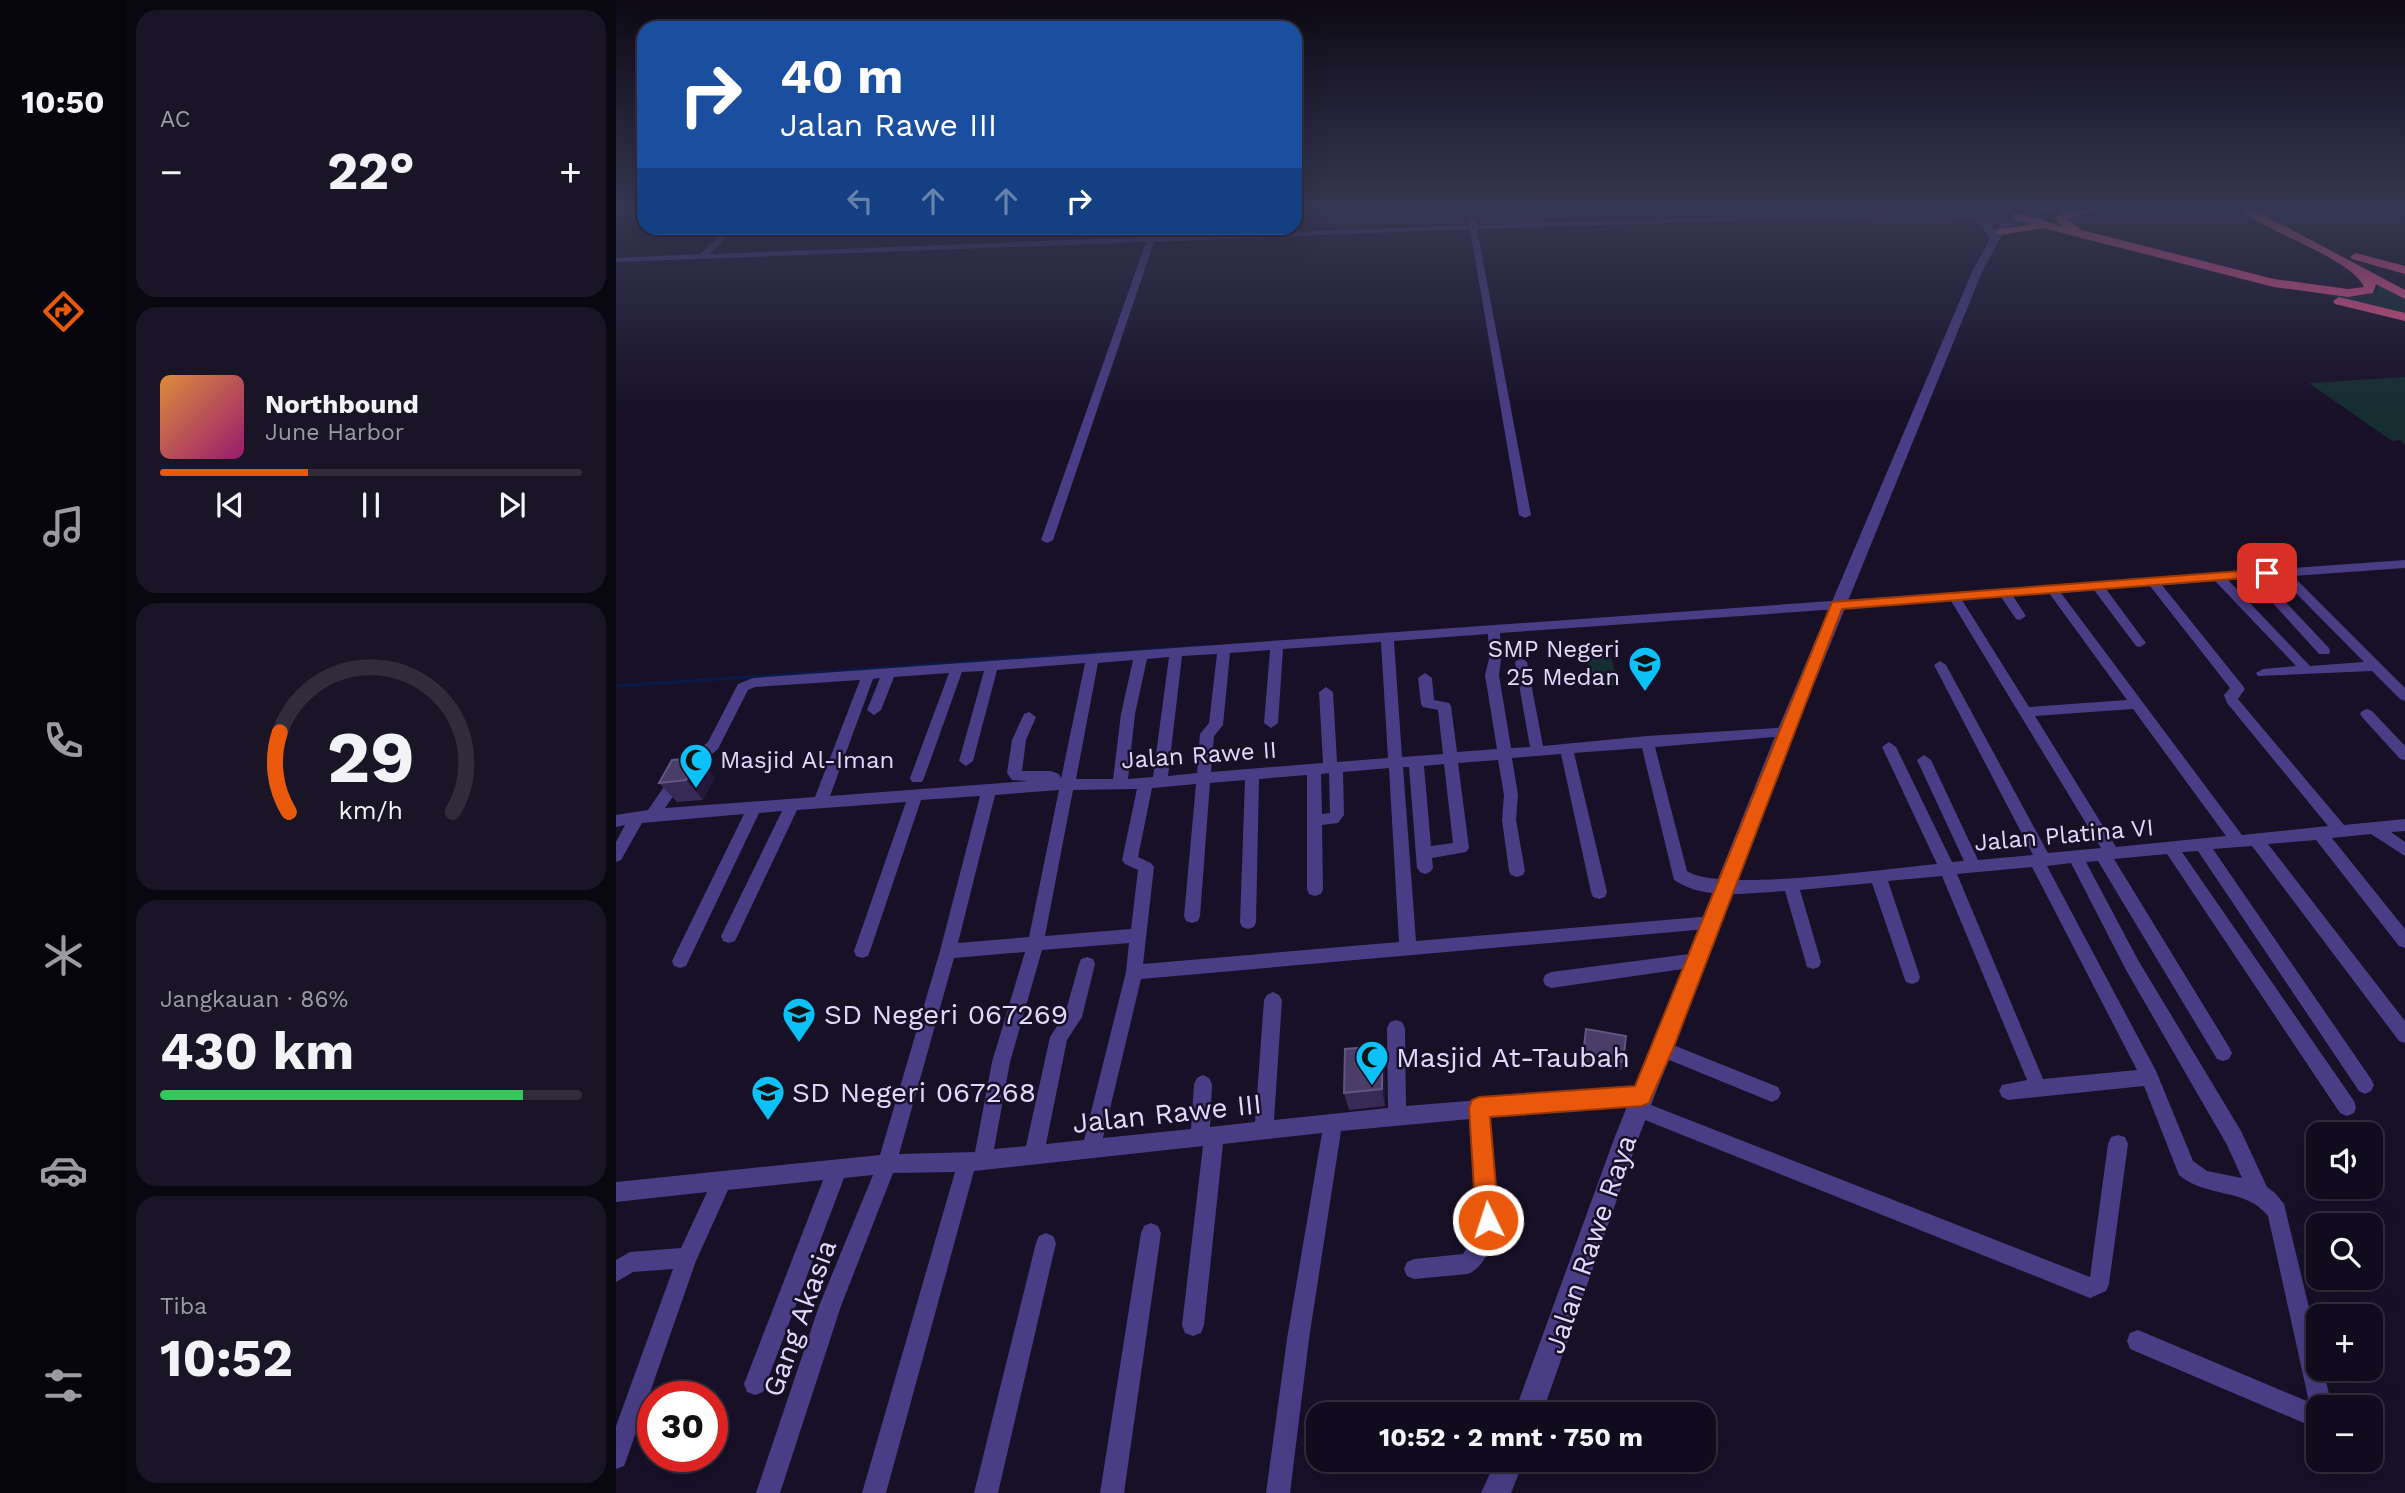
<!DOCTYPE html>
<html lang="id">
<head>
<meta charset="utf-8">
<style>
  body { margin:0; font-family:"Work Sans",sans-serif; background:#1a1526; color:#f1f3f6; height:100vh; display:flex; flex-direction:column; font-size:26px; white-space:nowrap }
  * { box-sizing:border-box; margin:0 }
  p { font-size:23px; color:#9c9ba4 }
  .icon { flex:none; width:38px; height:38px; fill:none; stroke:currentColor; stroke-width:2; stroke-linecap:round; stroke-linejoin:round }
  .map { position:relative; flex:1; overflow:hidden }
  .panel { display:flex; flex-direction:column; gap:10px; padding:10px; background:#090710; width:490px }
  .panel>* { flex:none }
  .banner { position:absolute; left:21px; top:21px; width:665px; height:214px; border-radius:21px; box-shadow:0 7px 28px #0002,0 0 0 2px #302c3b; background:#1a4fa0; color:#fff; overflow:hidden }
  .controls { position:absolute; left:1690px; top:1122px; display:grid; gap:14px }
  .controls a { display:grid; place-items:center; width:77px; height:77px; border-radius:14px; background:#110c1d; box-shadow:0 7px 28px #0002,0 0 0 2px #302c3b; font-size:35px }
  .speed { position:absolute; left:21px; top:1381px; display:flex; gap:14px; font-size:35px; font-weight:700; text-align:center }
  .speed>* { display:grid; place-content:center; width:91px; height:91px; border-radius:50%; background:#110c1d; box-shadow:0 7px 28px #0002,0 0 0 2px #302c3b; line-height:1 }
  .speed .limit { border:10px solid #d22; background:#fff; color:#111 }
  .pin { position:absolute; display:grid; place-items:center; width:60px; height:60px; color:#fff; margin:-30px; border-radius:14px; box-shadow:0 4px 10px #0006 }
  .me { position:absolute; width:77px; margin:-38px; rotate:356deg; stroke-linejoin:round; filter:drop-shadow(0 0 5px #0008) }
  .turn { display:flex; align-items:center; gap:24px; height:147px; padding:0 28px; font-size:32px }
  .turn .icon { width:91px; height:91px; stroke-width:2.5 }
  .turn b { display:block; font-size:49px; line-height:60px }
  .lanes { display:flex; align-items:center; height:66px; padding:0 28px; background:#0003; justify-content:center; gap:35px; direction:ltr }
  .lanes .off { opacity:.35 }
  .big { font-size:52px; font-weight:700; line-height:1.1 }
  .panel .card { flex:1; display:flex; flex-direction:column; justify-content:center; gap:10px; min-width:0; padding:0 24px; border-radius:21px; background:#1a1526 }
  .panel .dial { align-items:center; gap:0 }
  .dial svg { height:182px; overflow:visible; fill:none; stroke:#302c3b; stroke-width:7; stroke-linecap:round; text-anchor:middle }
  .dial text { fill:#f1f3f6; stroke:none }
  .song { display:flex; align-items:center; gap:21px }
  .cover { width:84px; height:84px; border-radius:10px; background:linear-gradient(135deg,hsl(30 70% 55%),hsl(320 70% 35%)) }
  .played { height:7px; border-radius:4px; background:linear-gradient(90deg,#ea580c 35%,#302c3b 35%) }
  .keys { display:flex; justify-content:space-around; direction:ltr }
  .heat { display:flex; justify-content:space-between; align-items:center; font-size:38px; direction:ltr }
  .charge { height:10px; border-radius:5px; background:linear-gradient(90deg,#34c759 86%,#302c3b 0) }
  .trip { position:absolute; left:690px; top:1402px; width:410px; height:70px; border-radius:21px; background:#110c1d; box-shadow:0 7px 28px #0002,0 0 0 2px #302c3b; font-weight:700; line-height:70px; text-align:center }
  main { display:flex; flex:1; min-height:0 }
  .menu { display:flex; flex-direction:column; width:126px; justify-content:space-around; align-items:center; background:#07050c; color:#9c9ba4 }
  .menu .icon { width:49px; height:49px }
  .menu .selected { color:#ea580c }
  .menu b { font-size:32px; color:#f1f3f6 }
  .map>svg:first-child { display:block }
  .green { fill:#142e31 }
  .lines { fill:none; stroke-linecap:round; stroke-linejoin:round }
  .stream { stroke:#0c1944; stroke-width:3.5 }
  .minor { fill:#493d85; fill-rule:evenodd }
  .tertiary { fill:#493d85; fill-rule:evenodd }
  .motorway { fill:#fa5790; fill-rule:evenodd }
  .wall { fill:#382a55 }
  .shaded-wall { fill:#23183b }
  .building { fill:#4a3d67; stroke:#62557f; stroke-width:2 }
  .route { fill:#ea580c; stroke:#983908; stroke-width:2 }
  .labels { text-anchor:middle; stroke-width:5; stroke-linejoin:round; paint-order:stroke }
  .poi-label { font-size:24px; fill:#e1d8fe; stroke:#171027; text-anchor:end }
  .street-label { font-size:24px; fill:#e1d8fe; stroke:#171027 }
  .near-poi-label { font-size:28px; fill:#e1d8fe; stroke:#171027; text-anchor:start }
  .near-street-label { font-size:28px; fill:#e1d8fe; stroke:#171027 }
</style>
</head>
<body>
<main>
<nav class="menu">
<b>10:50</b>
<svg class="icon selected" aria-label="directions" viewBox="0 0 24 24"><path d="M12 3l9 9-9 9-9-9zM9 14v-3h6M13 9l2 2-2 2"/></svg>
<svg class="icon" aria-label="music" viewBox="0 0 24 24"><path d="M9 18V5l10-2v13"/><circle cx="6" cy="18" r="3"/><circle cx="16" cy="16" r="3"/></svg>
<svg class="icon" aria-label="phone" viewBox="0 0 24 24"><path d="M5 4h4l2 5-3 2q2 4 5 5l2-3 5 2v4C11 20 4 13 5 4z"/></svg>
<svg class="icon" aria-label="climate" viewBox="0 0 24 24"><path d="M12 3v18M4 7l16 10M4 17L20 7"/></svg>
<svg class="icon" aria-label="car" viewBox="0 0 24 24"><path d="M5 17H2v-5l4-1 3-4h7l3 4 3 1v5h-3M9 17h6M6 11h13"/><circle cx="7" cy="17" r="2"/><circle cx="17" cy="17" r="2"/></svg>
<svg class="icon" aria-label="filters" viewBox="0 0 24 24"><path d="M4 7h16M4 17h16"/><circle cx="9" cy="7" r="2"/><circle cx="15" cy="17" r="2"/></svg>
</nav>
<section class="panel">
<div class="card"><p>AC</p>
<div class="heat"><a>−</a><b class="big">22°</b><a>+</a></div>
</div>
<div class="card">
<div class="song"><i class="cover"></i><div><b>Northbound</b><p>June Harbor</p></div></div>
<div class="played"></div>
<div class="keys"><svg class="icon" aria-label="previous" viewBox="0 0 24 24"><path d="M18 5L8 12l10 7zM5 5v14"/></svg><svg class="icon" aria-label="pause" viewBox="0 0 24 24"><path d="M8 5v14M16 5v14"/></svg><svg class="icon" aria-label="next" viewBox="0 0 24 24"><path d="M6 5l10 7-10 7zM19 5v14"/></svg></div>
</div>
<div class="card dial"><svg viewBox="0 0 100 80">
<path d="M14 69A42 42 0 1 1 86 69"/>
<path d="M14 69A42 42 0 0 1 10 34" stroke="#ea580c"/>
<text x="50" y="56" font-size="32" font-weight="700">29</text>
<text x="50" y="72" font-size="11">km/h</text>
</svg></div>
<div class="card"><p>Jangkauan · 86%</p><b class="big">430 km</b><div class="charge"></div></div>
<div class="card"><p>Tiba</p><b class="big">10:52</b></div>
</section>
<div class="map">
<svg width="1789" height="1493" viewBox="0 0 1789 1493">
  <rect width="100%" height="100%" fill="#171027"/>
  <path class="green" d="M 1759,281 L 1789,298 L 1789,316 L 1703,293 C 1722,296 1744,301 1762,290 Z
    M 1789,377 L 1789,445 L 1784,440 L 1776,441 L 1693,383 Z
    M 994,654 L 1003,685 L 978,688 L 970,656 Z"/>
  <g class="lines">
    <path class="stream" d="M 0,686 L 592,646"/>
    <path class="minor" d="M 1369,209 L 1372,213 L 861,229 L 915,515 L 909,518 L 903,515 L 854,229 L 538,242 L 437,540 L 431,543 L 425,540 L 530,242 L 0,262 L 0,258 L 84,254 L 113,228 L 121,228 L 94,254 L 532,237 L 536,228 L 543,228 L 540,237 L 853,225 L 852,220 L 856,218 L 860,220 L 861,225 Z
      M 1789,560 L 1789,568 L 1677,576 L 1789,688 L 1789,701 L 1784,699 L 1756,671 L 1642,676 L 1640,673 L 1647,669 L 1680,666 L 1599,581 L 1546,585 L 1627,686 L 1629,689 L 1622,699 L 1728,825 L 1789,819 L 1789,831 L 1775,832 L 1789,842 L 1789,856 L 1755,834 L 1716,838 L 1789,929 L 1789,948 L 1783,946 L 1700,840 L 1652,844 L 1789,1021 L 1789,1043 L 1783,1041 L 1636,846 L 1597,849 L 1755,1079 L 1758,1085 L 1755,1091 L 1749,1094 L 1743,1091 L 1582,851 L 1566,852 L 1738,1101 L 1740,1107 L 1738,1113 L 1731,1116 L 1724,1113 L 1551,854 L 1498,859 L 1613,1047 L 1616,1053 L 1613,1059 L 1607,1061 L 1601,1059 L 1482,861 L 1470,862 L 1522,960 L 1625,1131 L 1651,1187 L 1659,1193 L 1668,1204 L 1703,1349 L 1703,1368 L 1707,1368 L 1716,1407 L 1703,1407 L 1703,1423 L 1698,1425 L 1688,1423 L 1514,1349 L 1511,1341 L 1514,1333 L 1522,1330 L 1693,1402 L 1652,1216 C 1631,1188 1590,1198 1563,1175 L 1528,1086 L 1392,1100 L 1386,1097 L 1383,1091 L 1386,1085 L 1411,1080 L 1326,876 L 1272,881 L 1304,977 L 1302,982 L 1296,984 L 1290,982 L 1288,977 L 1256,883 L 1184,890 L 1205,962 L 1203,967 L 1197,969 L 1191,967 L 1169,891 C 1134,893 1089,901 1058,880 L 1026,748 L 958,753 L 991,892 L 989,897 L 983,899 L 977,897 L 975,892 L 945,754 L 896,758 L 902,795 L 900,820 L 909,871 L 907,875 L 901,877 L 895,875 L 893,871 L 886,820 L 888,795 L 882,760 L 842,763 L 853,848 L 850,852 L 816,858 L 817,868 L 814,872 L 809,874 L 804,872 L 801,868 L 793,767 L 787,767 L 800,941 L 1096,916 L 1102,918 L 1104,923 L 1102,928 L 525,979 L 487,1138 L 575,1129 L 578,1084 L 581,1078 L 587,1075 L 593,1078 L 596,1084 L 594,1127 L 639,1122 L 648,1000 L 651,995 L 657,992 L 663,995 L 666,1000 L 658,1120 L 772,1108 L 771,1028 L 774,1022 L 780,1020 L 786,1022 L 789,1028 L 790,1106 L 1025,1087 L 1032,1090 L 1034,1096 L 1030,1103 L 1474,1277 L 1492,1144 L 1495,1137 L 1502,1135 L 1509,1137 L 1512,1144 L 1493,1284 L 1490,1291 L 1474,1298 L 1014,1114 L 1013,1106 L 873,1117 C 876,1155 895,1256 852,1274 L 798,1279 L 791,1276 L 788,1269 L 791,1262 L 798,1259 L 847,1254 L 857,1238 L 861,1220 L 854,1119 L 725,1131 L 693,1339 L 674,1493 L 650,1493 L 671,1339 L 706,1133 L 607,1144 L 588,1325 L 585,1333 L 577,1336 L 569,1333 L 566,1325 L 587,1146 L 358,1171 L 270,1493 L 246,1493 L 339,1172 L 277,1173 L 225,1306 L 164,1493 L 140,1493 L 203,1306 L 257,1175 L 228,1178 L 150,1384 L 147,1392 L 139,1395 L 131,1392 L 128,1384 L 207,1180 L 112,1190 L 80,1261 L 11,1458 L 8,1466 L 0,1469 L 0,1426 L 57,1269 L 17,1272 L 0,1282 L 0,1260 L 14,1252 L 65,1248 L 91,1192 L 0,1202 L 0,1182 L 264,1155 L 324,951 L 364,796 L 305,800 L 254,951 L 252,956 L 246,958 L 240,956 L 238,951 L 290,802 L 181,810 L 119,941 L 113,943 L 107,941 L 105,936 L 166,811 L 143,813 L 70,966 L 64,968 L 58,966 L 56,961 L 128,814 L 26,823 L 5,860 L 0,862 L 0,842 L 9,825 L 0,827 L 0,815 L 32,810 L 63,765 L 92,742 L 122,684 L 137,678 ZM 1664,577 L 1748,662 L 1694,666 L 1612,580 L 1635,579 L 1703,654 L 1713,654 L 1714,651 L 1713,648 L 1647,578 ZM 1534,586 L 1614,688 L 1608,695 L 1611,703 L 1712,826 L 1626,835 L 1445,593 L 1478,590 L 1520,646 L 1524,647 L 1530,643 L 1490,589 ZM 1433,593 L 1511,700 L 1413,707 L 1346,600 L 1385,597 L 1400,619 L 1404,620 L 1410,616 L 1397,596 ZM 1335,601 L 1485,848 L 1432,853 L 1330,665 L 1324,661 L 1318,665 L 1417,855 L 1362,860 L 1315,760 L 1308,755 L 1301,760 L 1348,861 L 1336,862 L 1280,747 L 1273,742 L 1266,747 L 1321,864 C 1275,868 1102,893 1071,871 L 1039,747 L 1170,736 L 1175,735 L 1177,731 L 1175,727 L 1031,736 L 927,746 L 911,662 L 905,658 L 899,662 L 914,747 L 895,748 L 883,675 L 885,659 L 884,633 ZM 872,634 L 873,659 L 869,675 L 881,749 L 841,752 L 835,706 L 833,703 L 818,700 L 816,678 L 809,673 L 802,678 L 805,704 L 807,707 L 822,710 L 827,754 L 786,757 L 778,641 ZM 765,642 L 772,758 L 721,762 L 717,692 L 710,687 L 703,692 L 707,763 L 595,772 L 598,736 L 607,725 L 614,653 L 654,650 L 648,723 L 655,728 L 662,723 L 667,649 ZM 601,654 L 593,723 L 584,734 L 581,773 L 552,776 L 566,656 ZM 553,657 L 537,777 L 512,779 L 519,714 L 531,659 ZM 517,660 L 505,714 L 497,779 L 460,779 L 482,663 ZM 469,663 L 445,779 L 443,774 L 435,771 L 406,771 L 410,740 L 420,717 L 413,712 L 408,714 L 396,740 L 391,773 L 396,780 L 412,781 L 214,796 L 257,679 L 264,678 L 251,710 L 258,715 L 265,710 L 278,677 L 333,673 L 294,778 L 296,782 L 306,782 L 308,778 L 346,672 L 368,671 L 343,761 L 350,766 L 357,761 L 381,670 ZM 244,680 L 199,797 L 49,808 L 73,773 L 102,749 L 132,690 L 139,687 ZM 1517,709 L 1610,836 L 1500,847 L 1419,716 ZM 828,764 L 837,843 L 815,846 L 808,766 ZM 773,768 L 783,942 L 527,964 L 538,867 L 535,863 L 522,857 L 536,788 L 580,784 L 568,916 L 570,921 L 576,923 L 582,921 L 584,916 L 594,783 L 629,780 L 624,922 L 626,927 L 632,929 L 638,927 L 640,922 L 643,779 L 691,775 L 691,889 L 693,894 L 699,896 L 705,894 L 707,889 L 706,825 L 722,823 L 728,815 L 727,772 ZM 713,773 L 714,813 L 706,814 L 705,774 ZM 521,789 L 506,860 L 509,864 L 522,870 L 515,929 L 429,936 L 457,790 ZM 443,790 L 413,937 L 342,943 L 379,795 ZM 1455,863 L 1510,970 L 1611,1145 L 1626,1178 L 1591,1171 L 1577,1161 L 1540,1071 L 1431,866 ZM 1416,867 L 1521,1070 L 1427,1079 L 1341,874 ZM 513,943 L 510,972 L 468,1140 L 430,1144 L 451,1040 L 466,1017 L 479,964 L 477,959 L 471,957 L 465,959 L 463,964 L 449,1014 L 434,1037 L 410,1146 L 378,1149 L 394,1062 L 426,950 ZM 409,952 L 376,1062 L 359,1152 L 283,1154 L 338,958 Z
      M 1751,709 L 1756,711 L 1789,746 L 1789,760 L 1784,759 L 1746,717 L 1744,714 L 1746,711 Z
      M 1081,953 L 1087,955 L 1089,960 L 1087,965 L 1081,967 L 935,988 L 929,985 L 927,980 L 929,975 L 935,972 Z
      M 1047,1041 L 1162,1087 L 1165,1093 L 1162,1099 L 1156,1102 L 1041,1055 L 1038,1049 L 1041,1043 Z
      M 535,1223 L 542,1226 L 545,1233 L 508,1493 L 484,1493 L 525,1233 L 528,1226 Z
      M 430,1233 L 437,1236 L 440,1243 L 382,1493 L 358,1493 L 420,1243 L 423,1236 Z"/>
    <path class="tertiary" d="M 1447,206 L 1517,206 L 1513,209 L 1416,213 L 1411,210 L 1416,207 Z
      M 1323,209 C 1343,212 1366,212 1379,230 C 1384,222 1393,222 1398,214 L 1406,216 L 1401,223 L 1390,228 L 1366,272 L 1179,731 L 1022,1139 L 926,1414 L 898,1414 L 998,1139 L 1161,731 L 1356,272 L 1373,240 C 1366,216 1341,218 1320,214 L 1318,212 Z
      M 880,1460 L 908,1460 L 895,1493 L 865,1493 Z"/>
    <path class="motorway" d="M 1470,206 L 1488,207 L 1451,219 L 1466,230 L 1658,279 L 1732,289 L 1748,287 C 1737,259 1644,229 1618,206 L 1631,206 L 1789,290 L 1789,299 L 1760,284 L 1757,293 L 1732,297 L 1658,287 L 1427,228 L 1384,235 L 1378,232 L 1384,229 L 1416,224 L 1397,218 L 1397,214 L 1401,213 L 1446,226 L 1439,218 C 1447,209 1458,208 1470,206 Z
      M 1740,253 L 1789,266 L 1789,274 L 1736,259 L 1734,257 Z
      M 1723,297 L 1789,313 L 1789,321 L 1719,304 L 1717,301 Z"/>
  </g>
  <path class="wall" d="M 99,777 L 87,800 L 61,802 L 43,783 Z
    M 967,1055 L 1007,1062 L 1006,1070 L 966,1064 Z
    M 769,1063 L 769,1106 L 733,1110 L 728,1093 Z"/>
  <path class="shaded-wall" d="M 83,758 L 99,777 L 87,800 L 70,780 Z
    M 766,1046 L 769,1063 L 769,1106 L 766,1089 Z"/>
  <path class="building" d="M 83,758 L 70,780 L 43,783 L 56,760 Z
    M 970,1029 L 1010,1036 L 1007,1062 L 967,1055 Z
    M 766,1046 L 766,1089 L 728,1093 L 729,1049 Z"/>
  <linearGradient id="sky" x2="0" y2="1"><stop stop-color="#0d0915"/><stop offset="0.5" stop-color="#363752"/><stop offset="1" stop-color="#363752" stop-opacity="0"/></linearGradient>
  <rect width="1789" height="415" fill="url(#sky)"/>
  <path class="route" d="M 1651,569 L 1658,573 L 1656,576 L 1226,609 L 1057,1049 L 1033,1103 L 1026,1106 L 874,1117 L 883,1220 L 880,1228 L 872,1231 L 863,1228 L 860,1220 L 853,1108 L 856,1100 L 863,1097 L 1019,1086 L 1216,602 Z"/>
  <defs>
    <symbol id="school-pin" viewBox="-11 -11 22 30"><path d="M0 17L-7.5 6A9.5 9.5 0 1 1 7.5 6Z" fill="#0ac2f8" stroke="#171027"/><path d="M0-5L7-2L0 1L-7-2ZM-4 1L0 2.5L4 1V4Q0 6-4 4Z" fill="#111"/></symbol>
    <symbol id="mosque-pin" viewBox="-11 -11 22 30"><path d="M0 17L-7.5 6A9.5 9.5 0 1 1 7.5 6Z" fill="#0ac2f8" stroke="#171027"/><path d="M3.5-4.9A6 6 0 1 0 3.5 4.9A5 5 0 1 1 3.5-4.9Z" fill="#111"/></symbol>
  </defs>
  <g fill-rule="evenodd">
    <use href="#school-pin" x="1010" y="644" width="38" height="52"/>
    <use href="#mosque-pin" x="61" y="741" width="38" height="52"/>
    <use href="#school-pin" x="164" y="995" width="38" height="52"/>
    <use href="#mosque-pin" x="737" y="1038" width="38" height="52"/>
    <use href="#school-pin" x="133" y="1073" width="38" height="52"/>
  </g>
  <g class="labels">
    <g class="poi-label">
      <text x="1004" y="657">SMP Negeri<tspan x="1004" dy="28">25 Medan</tspan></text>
      <text x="104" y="768" text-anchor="start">Masjid Al-Iman</text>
    </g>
    <g class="street-label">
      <text transform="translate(583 755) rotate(-4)" y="8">Jalan Rawe II</text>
      <text transform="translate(1448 835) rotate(-5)" y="8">Jalan Platina VI</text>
    </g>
    <g class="near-poi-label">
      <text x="208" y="1024">SD Negeri 067269</text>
      <text x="780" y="1067">Masjid At-Taubah</text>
      <text x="176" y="1102">SD Negeri 067268</text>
    </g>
    <g class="near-street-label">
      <text transform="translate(551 1113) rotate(-6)" y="10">Jalan Rawe III</text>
      <text transform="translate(974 1244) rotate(-71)" y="10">Jalan Rawe Raya</text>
      <text transform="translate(183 1318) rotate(-70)" y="10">Gang Akasia</text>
    </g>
  </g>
</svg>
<div class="controls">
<a><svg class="icon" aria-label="sound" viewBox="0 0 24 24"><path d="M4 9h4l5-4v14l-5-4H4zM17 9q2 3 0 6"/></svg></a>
<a><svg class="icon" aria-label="search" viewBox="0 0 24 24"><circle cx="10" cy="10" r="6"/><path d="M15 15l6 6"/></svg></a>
<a>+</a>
<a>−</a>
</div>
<div class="speed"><div class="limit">30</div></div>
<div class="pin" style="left:1651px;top:573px;background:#d93025"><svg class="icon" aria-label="arrive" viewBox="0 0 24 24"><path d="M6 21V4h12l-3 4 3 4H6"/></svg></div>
<svg class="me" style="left:872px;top:1220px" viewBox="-20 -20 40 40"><circle r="17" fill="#ea580c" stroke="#fff" stroke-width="3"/><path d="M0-11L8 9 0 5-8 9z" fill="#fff"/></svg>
<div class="trip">10:52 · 2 mnt · 750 m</div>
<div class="banner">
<div class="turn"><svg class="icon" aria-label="right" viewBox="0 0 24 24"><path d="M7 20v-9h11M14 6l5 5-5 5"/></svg><div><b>40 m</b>Jalan Rawe III</div></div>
<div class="lanes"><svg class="icon off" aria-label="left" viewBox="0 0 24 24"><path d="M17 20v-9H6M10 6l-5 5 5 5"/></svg><svg class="icon off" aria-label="ahead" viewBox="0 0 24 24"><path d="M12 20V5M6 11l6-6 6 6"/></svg><svg class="icon off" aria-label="ahead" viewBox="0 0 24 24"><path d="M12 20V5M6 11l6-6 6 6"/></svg><svg class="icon" aria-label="right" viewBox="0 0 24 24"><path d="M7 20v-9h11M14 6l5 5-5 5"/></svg></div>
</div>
</div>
</main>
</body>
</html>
